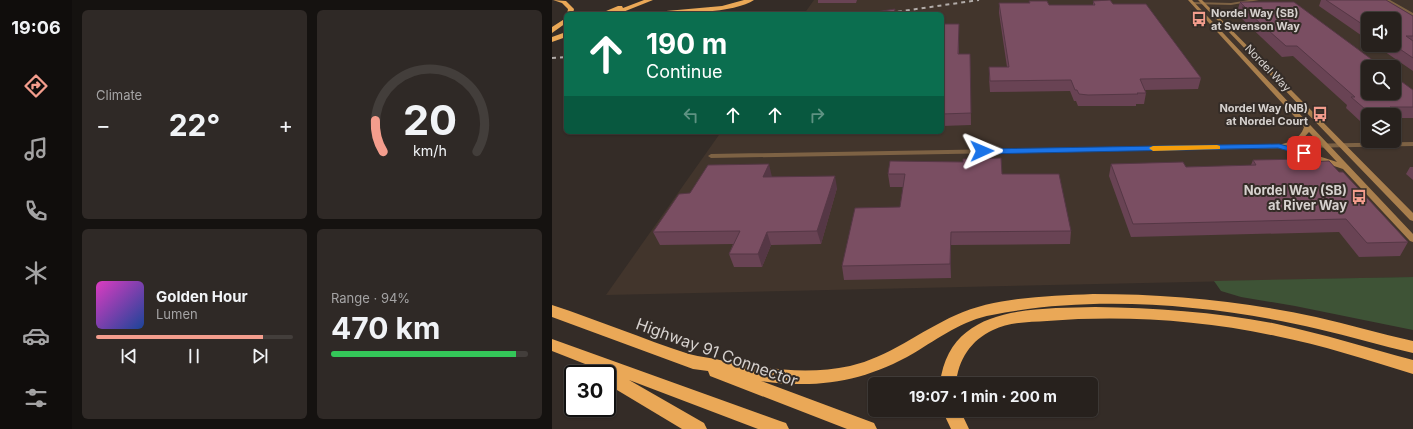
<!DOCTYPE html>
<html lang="en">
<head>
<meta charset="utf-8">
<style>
  body { margin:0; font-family:Inter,sans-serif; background:#2f2926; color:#f1f3f6; height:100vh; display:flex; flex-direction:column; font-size:15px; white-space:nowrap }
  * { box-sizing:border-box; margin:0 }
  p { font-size:13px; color:#a4a3a4 }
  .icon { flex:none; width:22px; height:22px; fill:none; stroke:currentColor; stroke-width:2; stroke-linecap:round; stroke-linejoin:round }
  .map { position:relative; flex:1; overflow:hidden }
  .side { display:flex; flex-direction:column; gap:10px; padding:10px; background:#151210; width:480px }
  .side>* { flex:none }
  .hud { position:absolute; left:12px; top:12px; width:380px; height:122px; border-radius:6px; box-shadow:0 1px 3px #0004,0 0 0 1px #433e3b; background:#0b6e4f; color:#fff; overflow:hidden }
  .controls { position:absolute; left:809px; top:12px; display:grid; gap:8px }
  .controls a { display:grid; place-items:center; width:40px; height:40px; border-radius:6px; background:#27211d; box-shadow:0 1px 3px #0004,0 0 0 1px #433e3b; font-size:20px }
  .speed { position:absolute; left:12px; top:365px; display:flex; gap:8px; font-size:20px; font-weight:700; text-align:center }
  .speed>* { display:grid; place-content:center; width:52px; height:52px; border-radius:50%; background:#27211d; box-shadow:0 1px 3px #0004,0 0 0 1px #433e3b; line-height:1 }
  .speed .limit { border:2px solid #111; border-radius:6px; background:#fff; color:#111 }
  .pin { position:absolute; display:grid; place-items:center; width:34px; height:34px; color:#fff; margin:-17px; border-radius:8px; box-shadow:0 2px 6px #0006 }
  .me { position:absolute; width:44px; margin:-22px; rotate:89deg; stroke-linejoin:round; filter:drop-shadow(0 0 3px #0008) }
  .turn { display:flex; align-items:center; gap:14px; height:84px; padding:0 16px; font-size:18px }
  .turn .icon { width:52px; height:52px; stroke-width:2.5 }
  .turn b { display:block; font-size:28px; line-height:34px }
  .lanes { display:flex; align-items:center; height:38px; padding:0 16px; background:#0003; justify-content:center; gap:20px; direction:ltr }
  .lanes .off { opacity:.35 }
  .big { font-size:30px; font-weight:700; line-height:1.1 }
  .side .widget { flex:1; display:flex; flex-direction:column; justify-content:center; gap:6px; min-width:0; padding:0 14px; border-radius:6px; background:#2f2926 }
  .side .dial { align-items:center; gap:0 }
  .dial svg { height:104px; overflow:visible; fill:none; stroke:#433e3b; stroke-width:7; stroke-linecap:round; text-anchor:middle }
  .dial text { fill:#f1f3f6; stroke:none }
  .song { display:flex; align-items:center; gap:12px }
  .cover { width:48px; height:48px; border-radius:6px; background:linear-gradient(135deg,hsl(310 70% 55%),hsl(220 70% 35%)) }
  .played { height:4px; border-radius:2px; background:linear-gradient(90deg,#f49d8d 85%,#433e3b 85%) }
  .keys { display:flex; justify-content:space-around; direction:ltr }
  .heat { display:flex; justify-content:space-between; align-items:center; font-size:22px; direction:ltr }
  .charge { height:6px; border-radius:3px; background:linear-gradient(90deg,#34c759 94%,#433e3b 0) }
  .side .tiles { flex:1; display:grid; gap:10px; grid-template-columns:repeat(2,1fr) }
  .trip { position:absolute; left:316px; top:377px; width:230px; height:40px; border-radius:6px; background:#27211d; box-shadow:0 1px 3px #0004,0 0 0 1px #433e3b; font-weight:700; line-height:40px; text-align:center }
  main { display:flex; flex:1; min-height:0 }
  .menu { display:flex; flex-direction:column; width:72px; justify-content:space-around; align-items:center; background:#100d0c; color:#a4a3a4 }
  .menu .icon { width:28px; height:28px }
  .menu .active { color:#f49d8d }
  .menu b { font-size:18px; color:#f1f3f6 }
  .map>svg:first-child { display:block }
  .built { fill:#42352c; fill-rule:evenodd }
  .green { fill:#3e5336 }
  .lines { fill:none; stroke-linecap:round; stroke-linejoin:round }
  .street { fill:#7d6244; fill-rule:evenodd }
  .secondary { fill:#a97f4d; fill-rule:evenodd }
  .highway { fill:#eaa857; fill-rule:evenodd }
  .rail { stroke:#b2aca9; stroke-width:2; stroke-dasharray:4 4; stroke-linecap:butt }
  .wall { fill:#694354 }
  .shaded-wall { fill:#553745 }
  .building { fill:#7a4e62; stroke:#553745 }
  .route { fill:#1a73e8; stroke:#114b97 }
  .slow { fill:#f59e0b }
  .labels { text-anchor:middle; stroke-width:4; stroke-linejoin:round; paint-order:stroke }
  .far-poi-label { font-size:11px; font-weight:bold; fill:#d6d1ce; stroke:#342c27; text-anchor:start }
  .far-street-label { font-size:11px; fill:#d6d1ce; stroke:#342c27 }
  .poi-label { font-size:13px; font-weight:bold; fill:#d6d1ce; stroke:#342c27; text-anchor:end }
  .near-street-label { font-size:16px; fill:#d6d1ce; stroke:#342c27 }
</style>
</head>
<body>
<main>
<nav class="menu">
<b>19:06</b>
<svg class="icon active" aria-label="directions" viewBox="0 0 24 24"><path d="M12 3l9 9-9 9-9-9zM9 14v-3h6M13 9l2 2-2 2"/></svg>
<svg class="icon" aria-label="music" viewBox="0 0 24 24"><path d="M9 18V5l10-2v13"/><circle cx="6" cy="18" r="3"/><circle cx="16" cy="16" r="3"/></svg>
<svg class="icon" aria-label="phone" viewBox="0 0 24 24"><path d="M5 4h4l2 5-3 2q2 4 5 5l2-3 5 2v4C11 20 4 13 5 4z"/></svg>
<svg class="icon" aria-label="climate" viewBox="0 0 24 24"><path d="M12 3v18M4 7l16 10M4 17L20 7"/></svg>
<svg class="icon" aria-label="car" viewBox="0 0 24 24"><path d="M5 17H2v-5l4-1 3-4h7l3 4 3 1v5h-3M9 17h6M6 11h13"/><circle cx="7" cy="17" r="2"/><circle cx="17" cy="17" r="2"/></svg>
<svg class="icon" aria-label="filters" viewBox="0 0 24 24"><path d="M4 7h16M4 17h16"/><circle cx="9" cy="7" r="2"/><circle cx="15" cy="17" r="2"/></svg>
</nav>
<section class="side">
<div class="tiles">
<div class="widget"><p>Climate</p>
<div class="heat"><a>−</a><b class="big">22°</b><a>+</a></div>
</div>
<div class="widget dial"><svg viewBox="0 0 100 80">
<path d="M14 69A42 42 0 1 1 86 69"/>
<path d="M14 69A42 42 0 0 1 8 45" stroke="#f49d8d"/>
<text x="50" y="56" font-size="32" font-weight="700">20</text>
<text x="50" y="72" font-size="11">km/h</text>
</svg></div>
<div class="widget">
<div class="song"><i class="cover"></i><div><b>Golden Hour</b><p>Lumen</p></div></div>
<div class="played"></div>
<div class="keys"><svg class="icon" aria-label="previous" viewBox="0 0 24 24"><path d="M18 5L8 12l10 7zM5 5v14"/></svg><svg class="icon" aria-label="pause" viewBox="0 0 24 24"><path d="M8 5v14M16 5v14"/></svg><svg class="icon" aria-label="next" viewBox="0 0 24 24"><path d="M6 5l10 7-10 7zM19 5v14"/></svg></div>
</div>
<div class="widget"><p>Range · 94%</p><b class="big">470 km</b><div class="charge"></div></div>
</div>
</section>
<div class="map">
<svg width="861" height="429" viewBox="0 0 861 429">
  <rect width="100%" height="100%" fill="#342c27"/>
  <path class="built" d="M 262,0 L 861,0 L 861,277 L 54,295 L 169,132 L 390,132 L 390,14 L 252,14 ZM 816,19 L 842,19 L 842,45 L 816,45 ZM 816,67 L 842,67 L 842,93 L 816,93 ZM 816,115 L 842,115 L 842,141 L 816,141 Z"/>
  <path class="green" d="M 861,277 L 861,330 L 743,306 L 689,297 L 669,291 L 662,281 Z"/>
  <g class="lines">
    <path class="street" d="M 697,0 L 707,0 L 679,5 L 641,4 L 639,3 L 641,2 L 679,3 Z
      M 833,0 L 838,0 L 861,13 L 861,16 Z
      M 861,142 L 861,146 L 159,158 L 156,156 L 159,154 Z"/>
    <path class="secondary" d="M 636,0 L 640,0 L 861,234 L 861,242 L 858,241 L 791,169 L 725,147 L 725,145 C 736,143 748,140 752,127 ZM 757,132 L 785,162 L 735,146 L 748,142 Z
      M 646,0 L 650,0 L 861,213 L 861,221 L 858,220 Z"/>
    <path class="highway" d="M 1,0 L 14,1 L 22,9 L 21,14 L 15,14 L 16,9 L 10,3 Z
      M 92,0 L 101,0 L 66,14 L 47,14 L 66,6 L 70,6 L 71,8 Z
      M 192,0 L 202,0 C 184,13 123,14 100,14 L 103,12 L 170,6 Z
      M 14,18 L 14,23 L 0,33 L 0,27 Z
      M 14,32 L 14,37 L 0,42 L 0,37 Z
      M 541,294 C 616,294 690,301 764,317 C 796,324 828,334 861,341 L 861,353 C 829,346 798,336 766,329 C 664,305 544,294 440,315 C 411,320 387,338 362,353 C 312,382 265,389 209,381 L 322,423 L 325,429 L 295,429 L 158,376 L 156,371 L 141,369 L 0,317 L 0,305 C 46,320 91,339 137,354 C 148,357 161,358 172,361 C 214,369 256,375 298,366 C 337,357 368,331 404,315 C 444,297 497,296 541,294 Z
      M 543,307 C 604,308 666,312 725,324 C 771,334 816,348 861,360 L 861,374 C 816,360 770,345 724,336 C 649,320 571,315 495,321 C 478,322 457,322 441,330 C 419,340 406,360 404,384 L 388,384 C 397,304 482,309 543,307 Z
      M 0,339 L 228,421 L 234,423 L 237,429 L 206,429 L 77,380 L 152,423 L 155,429 L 130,429 L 55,384 L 55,374 L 48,374 L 51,371 L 0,351 Z
      M 390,410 L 408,410 L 417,429 L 399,429 Z"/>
    <path class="rail" d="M 330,14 L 427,0
      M 0,58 L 14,57"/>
  </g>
  <path class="wall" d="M 266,0 L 305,0 L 304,3 L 266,3 Z
    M 769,0 L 834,0 L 861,16 L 861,71 L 823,45 L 842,45 L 816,19 L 816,40 L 767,6 Z
    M 477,1 L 497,5 L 541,5 L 541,1 L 561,4 L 649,78 L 646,89 L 593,90 L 594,93 L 592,104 L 584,104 L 584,106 L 526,106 L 524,101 L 522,101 L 518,91 L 438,92 L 437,78 L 437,67 L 455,67 L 447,13 L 447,3 L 477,3 Z
    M 688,2 L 861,90 L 861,118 L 842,118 L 842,115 L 816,115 L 816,121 L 808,121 L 794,108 L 795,105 L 741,56 L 730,57 L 687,16 L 688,14 L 685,12 Z
    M 390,24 L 407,24 L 407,54 L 418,54 L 419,125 L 390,126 Z
    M 701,160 L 755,162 L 787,172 L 856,242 L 848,256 L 807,257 L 787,232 L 579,237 L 557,176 L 559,164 L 634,167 L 699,165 Z
    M 858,167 L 861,167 L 861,180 L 854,174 Z
    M 336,174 L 450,174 L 519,231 L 518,244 L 399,245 L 399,278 L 292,280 L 290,266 L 348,207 L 351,187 L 338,187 Z
    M 220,177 L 285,188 L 269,244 L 219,245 L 210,267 L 182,267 L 177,254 L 181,244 L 108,245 L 101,232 L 138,193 Z"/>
  <path class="shaded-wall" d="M 217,164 L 220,177 L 211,177 Z
    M 283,176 L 285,188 L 269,244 L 265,231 Z
    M 215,232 L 219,245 L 210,267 L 206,254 Z
    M 399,232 L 399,278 L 398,264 Z"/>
  <path class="building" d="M 558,0 L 561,4 L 594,4 L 649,78 L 588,79 L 594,93 L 585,93 L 586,94 L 536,95 L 527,94 L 525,90 L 523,90 L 519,80 L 438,81 L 437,67 L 457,67 L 447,3 L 478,3 L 477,1 L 495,1 L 497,5 L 543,5 L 541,1 Z
    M 774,0 L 834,0 L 861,16 L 861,36 L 854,36 L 861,41 L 861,58 L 842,45 L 842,19 L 816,19 L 816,28 Z
    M 688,2 L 742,2 L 830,67 L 816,67 L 816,93 L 842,93 L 842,76 L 861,90 L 861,107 L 838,107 L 841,109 L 813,109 L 799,97 L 803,97 L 745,46 L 734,46 L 690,7 L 693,7 Z
    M 343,9 L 342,14 L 311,14 Z
    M 390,24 L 407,24 L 406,54 L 418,54 L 419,113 L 390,114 Z
    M 449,158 L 450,174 L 507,174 L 519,231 L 399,232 L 398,264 L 290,266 L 303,208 L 348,207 L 353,174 L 336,174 L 338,161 L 411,162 L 411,159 Z
    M 753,159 L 755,162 L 777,161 L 787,172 L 791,172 L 856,242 L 815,243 L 794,219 L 581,224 L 559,164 L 631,162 L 634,167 L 704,165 L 701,160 Z
    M 217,164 L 211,177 L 283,176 L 265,231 L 215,232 L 206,254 L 177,254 L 188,231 L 101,232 L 127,194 L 138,193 L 156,165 Z"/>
  <path class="route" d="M 727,144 L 754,151 L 756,153 L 752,155 L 726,148 L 430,154 L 427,151 L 430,149 Z"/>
  <path class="slow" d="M 665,145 L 668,146 L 668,149 L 601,151 L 597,148 L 601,146 Z"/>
  <defs>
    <symbol id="bus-bare" viewBox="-9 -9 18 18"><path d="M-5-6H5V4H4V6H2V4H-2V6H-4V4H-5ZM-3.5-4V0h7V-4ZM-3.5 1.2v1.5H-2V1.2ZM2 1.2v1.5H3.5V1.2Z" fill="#f49d8d" stroke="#342c27" stroke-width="2.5" paint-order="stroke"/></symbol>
  </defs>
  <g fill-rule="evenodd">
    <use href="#bus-bare" x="636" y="8" width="22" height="22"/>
    <use href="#bus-bare" x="757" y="103" width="22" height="22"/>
    <use href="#bus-bare" x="796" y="186" width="22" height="22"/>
  </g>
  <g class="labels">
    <g class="far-poi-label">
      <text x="659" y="17">Nordel Way (SB)<tspan x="659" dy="13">at Swenson Way</tspan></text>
      <text x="756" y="112" text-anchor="end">Nordel Way (NB)<tspan x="756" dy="13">at Nordel Court</tspan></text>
    </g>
    <g class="far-street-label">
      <text transform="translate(716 68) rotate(46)" y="4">Nordel Way</text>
    </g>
    <g class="poi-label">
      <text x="795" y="195">Nordel Way (SB)<tspan x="795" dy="15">at River Way</tspan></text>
    </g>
    <g class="near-street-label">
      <text transform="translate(165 352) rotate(20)" y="6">Highway 91 Connector</text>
    </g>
  </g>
</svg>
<div class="controls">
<a><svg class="icon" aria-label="sound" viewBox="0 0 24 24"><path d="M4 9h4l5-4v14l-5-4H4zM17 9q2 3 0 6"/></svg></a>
<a><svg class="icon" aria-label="search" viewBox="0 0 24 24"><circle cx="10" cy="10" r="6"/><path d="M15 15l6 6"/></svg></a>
<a><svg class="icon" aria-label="layers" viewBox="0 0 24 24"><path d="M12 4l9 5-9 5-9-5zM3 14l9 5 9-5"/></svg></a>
</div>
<div class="speed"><div class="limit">30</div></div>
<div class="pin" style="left:752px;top:153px;background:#d93025"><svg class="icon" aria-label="arrive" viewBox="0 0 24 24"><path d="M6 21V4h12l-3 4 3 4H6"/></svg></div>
<svg class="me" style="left:430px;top:151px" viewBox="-20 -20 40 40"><path d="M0-17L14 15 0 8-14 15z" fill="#1a73e8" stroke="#fff" stroke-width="4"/></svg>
<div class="trip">19:07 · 1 min · 200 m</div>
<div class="hud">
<div class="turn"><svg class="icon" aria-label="ahead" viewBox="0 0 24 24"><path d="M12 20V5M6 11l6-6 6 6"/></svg><div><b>190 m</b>Continue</div></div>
<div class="lanes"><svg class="icon off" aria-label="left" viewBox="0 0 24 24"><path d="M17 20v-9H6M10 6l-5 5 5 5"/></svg><svg class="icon" aria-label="ahead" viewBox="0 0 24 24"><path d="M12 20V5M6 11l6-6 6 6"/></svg><svg class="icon" aria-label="ahead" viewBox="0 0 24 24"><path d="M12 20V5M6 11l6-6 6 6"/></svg><svg class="icon off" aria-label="right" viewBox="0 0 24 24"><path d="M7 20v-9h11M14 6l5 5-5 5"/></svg></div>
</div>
</div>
</main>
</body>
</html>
